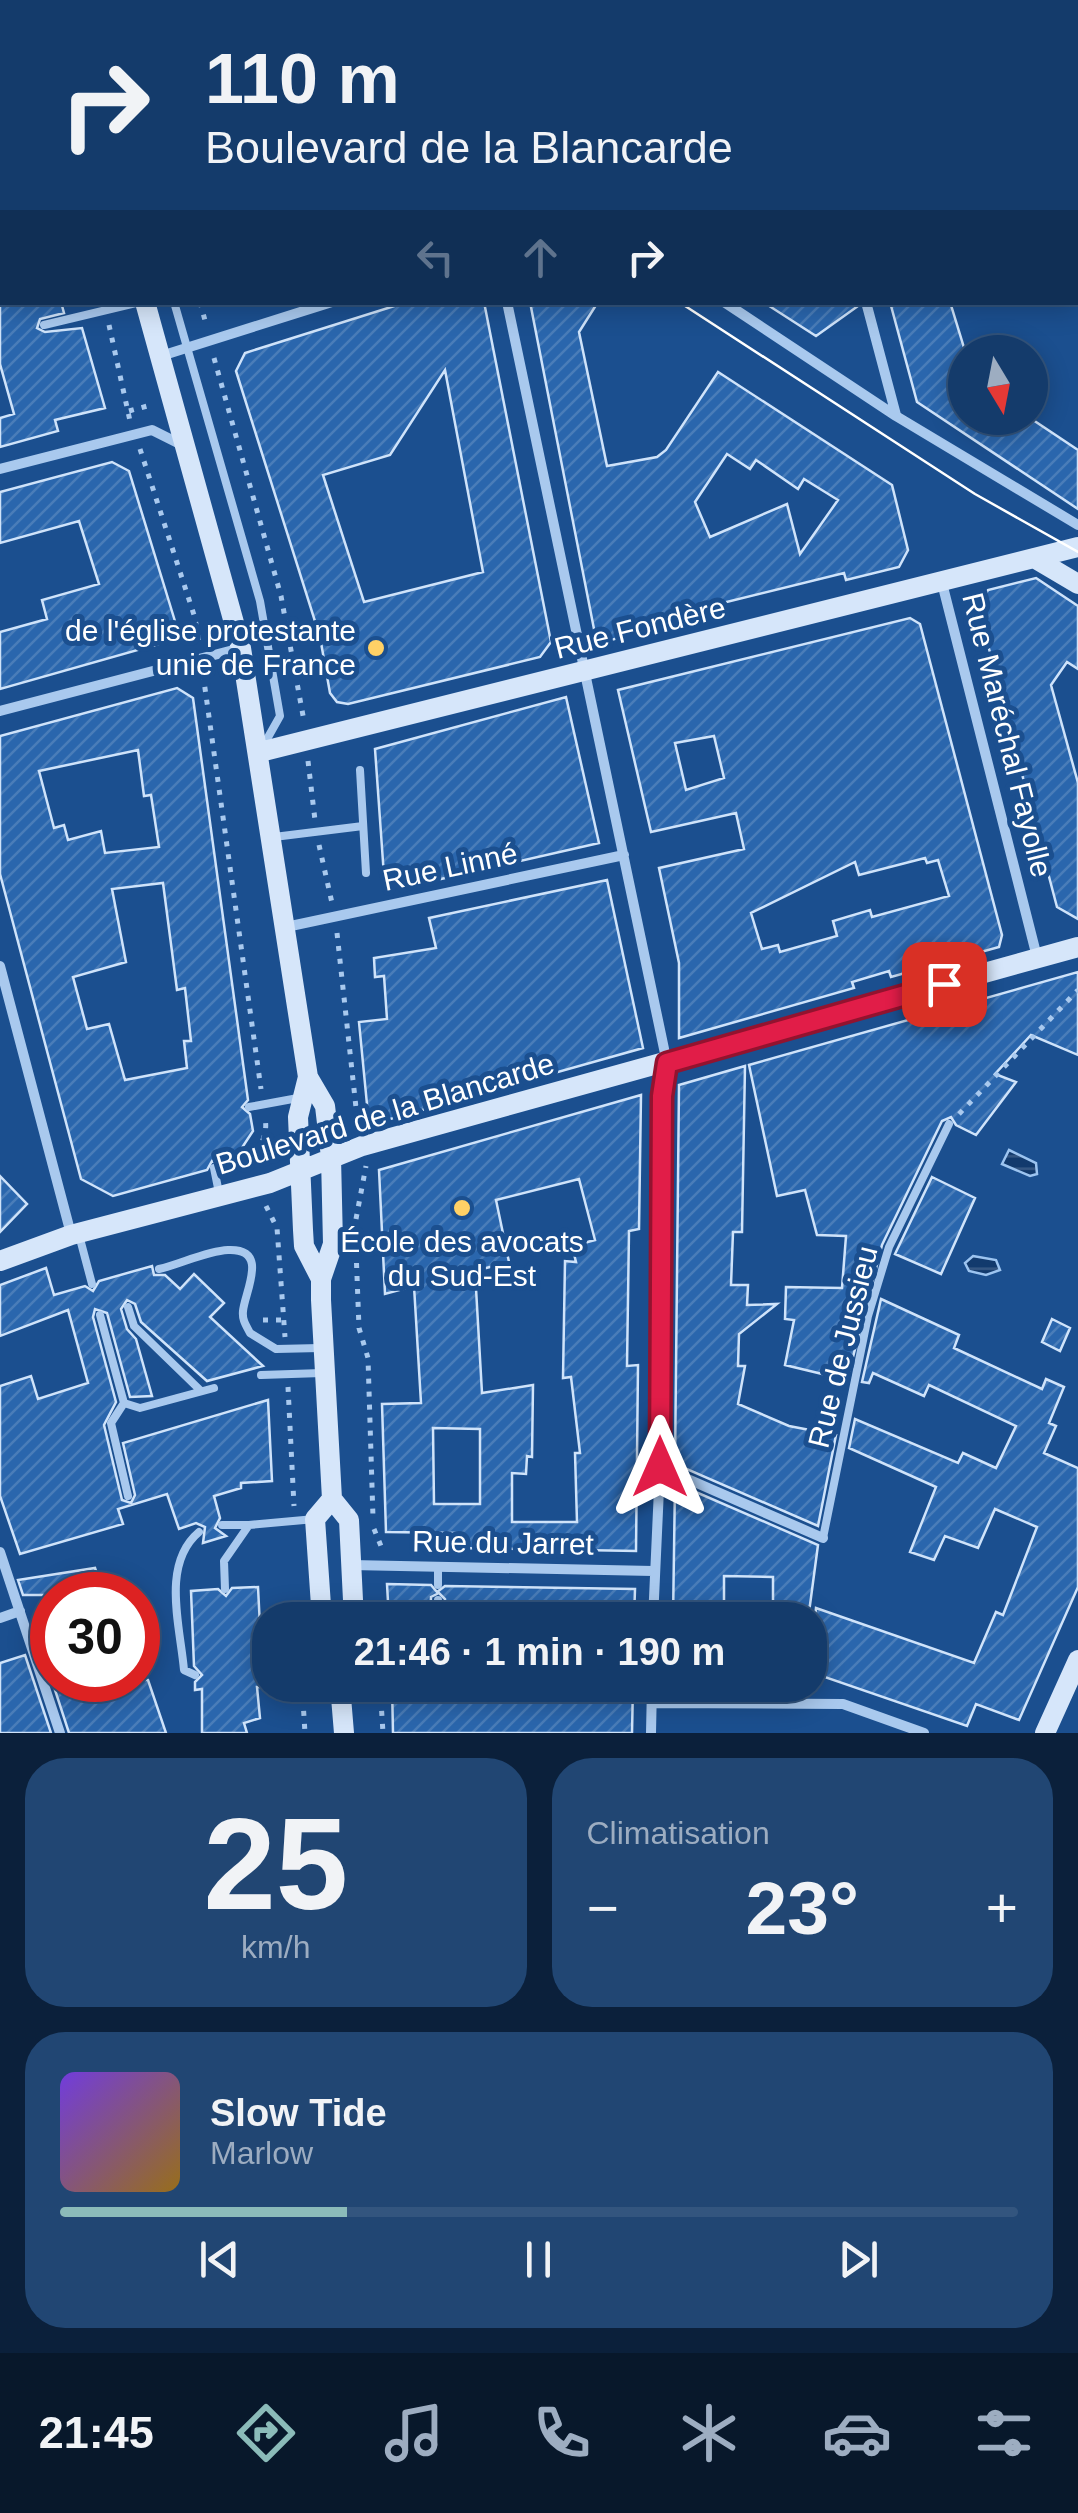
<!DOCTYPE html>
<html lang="fr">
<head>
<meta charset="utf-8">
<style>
  body { margin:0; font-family:Arial,sans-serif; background:#214673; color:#f1f3f6; height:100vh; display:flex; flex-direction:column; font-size:38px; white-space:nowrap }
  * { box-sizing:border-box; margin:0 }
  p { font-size:32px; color:#9dadc1 }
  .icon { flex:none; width:55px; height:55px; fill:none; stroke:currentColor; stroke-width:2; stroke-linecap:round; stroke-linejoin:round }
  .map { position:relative; height:1733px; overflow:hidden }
  .side { display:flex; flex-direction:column; gap:25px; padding:25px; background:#0b203b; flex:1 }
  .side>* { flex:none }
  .banner { position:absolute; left:0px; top:0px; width:1080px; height:305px; box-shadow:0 5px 25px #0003,0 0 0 2px #33557e; background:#143b6b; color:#f1f3f6; overflow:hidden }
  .needle { width:65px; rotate:170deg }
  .buttons { position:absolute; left:948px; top:335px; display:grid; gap:20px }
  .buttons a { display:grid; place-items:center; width:100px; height:100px; border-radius:50%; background:#143b6b; box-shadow:0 5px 25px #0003,0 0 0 2px #33557e; font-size:50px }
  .speed { position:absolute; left:30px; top:1572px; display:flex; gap:20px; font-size:50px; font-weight:700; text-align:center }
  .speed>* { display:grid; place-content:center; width:130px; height:130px; border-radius:50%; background:#143b6b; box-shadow:0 5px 25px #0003,0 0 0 2px #33557e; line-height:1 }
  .speed .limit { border:15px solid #d22; background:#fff; color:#111 }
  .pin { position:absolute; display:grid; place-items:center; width:85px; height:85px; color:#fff; margin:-42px; border-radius:20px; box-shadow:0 5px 15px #0006 }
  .me { position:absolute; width:110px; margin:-55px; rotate:0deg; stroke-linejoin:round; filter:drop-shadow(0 0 8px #0008) }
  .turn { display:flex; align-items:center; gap:35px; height:210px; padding:0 40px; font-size:45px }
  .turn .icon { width:130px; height:130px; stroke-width:2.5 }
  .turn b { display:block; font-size:70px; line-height:85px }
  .lanes { display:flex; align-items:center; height:95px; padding:0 40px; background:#0003; justify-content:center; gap:50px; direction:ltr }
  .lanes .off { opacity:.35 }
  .big { font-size:75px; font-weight:600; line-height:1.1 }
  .side .tile { flex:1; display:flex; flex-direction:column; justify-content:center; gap:15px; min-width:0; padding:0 35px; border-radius:40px; background:#214673 }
  .side .dial { align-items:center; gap:0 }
  .dial b { font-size:130px; line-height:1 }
  .song { display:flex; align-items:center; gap:30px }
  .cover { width:120px; height:120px; border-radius:15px; background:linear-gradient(135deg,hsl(260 70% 55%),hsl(40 70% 35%)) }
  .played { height:10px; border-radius:5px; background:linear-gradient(90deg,#8bbbb9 30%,#33557e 30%) }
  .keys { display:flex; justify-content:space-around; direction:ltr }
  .heat { display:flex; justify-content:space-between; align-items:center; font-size:55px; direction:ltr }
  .side .tiles { flex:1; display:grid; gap:25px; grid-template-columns:1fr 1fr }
  .tile:last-child { grid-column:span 2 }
  .trip { position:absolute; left:252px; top:1602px; width:575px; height:100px; border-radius:40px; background:#143b6b; box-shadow:0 5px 25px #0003,0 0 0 2px #33557e; font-weight:600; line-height:100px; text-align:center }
  .menu { display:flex; height:160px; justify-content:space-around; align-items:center; background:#08182b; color:#9dadc1 }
  .menu .icon { width:70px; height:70px }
  .menu .on { color:#8bbbb9 }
  .menu b { font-size:45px; color:#f1f3f6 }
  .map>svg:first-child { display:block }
  .water { fill:url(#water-rules); stroke:#9cc4f0; stroke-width:2.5 }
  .building { fill:url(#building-hatch); stroke:#cfe3fa; stroke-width:2.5; fill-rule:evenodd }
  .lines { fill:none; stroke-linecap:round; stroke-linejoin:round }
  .path { stroke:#a9c9ee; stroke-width:5; stroke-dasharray:5 8; stroke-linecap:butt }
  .lane { stroke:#a9c9ee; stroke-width:8 }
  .street { stroke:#a9c9ee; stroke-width:10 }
  .secondary { stroke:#d6e6fa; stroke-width:20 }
  .tram { stroke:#fff; stroke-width:2.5 }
  .route-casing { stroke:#92132f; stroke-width:25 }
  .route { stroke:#e11d48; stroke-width:18 }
  .poi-dot { fill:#ffd166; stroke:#1b4f8f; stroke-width:4 }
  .labels { text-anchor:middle; stroke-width:10; stroke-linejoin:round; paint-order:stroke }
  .street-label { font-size:30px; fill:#fff; stroke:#1b4f8f }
  .poi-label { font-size:30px; fill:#fff; stroke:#1b4f8f; text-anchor:end }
</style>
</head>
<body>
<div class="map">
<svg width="1078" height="1733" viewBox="0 0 1078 1733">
  <defs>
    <pattern id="water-rules" width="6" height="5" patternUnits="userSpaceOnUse" patternTransform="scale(2.5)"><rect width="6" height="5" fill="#123a6d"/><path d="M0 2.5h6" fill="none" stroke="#365883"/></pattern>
    <pattern id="building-hatch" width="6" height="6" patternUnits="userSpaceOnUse" patternTransform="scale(2.5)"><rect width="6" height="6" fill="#2a66ad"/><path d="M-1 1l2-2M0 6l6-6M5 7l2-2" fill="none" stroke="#4a7db9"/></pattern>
  </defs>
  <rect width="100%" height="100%" fill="#1b4f8f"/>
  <path class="water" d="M 1009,1150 L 1036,1163 L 1037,1174 L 1030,1176 L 1002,1164 Z
    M 973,1256 L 996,1260 L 1000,1270 L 986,1275 L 969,1271 L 965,1263 Z"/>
  <path class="building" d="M 0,302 L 61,302 L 64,313 L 40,319 L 37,328 L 45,332 L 82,328 L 105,408 L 55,420 L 58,431 L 0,447 L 0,418 L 14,414 L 0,364 Z
    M 407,302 L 484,302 L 551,642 L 540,657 L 348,704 L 337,702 L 330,693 L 320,637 L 236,371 L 245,353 ZM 445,370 L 483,572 L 364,602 L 323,475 L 390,455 Z
    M 530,302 L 598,302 L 579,332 L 607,466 L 657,457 L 666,450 L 718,372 L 892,485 L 908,550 L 899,567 L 846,580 L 844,573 L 686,612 L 653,621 L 655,629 L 611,640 L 594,629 ZM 727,454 L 750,469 L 756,460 L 798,489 L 804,479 L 838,500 L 800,554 L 787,504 L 710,537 L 695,502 Z
    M 763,302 L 857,302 L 858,306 L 816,336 Z
    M 890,302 L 950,302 L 965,351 L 965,418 L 1030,418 L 1078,450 L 1078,509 L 917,402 Z
    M 112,462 L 129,471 L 178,631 L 173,640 L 0,689 L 0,632 L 47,619 L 42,600 L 99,584 L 79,521 L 0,543 L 0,492 Z
    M 1036,578 L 1078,606 L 1078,669 L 1067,662 L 1051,685 L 1078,783 L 1078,919 L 1057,907 L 978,607 L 988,590 Z
    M 910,618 L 920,624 L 1002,935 L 999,947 L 891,977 L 889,971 L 852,982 L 854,988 L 679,1038 L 679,963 L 659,868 L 744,849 L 736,813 L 651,832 L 618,690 ZM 714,736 L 724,778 L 686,790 L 675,743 ZM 925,858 L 927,863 L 938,860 L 949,896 L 872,917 L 870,910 L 833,921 L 837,936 L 780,952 L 778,945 L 762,949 L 751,913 L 855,862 L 859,875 Z
    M 177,688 L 193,698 L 248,1100 L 242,1107 L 250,1114 L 253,1131 L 232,1163 L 221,1166 L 212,1161 L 207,1170 L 113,1196 L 81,1179 L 0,874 L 0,736 ZM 138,750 L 144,796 L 151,795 L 159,847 L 105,853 L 101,831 L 68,840 L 64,825 L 54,828 L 39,771 ZM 163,883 L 177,990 L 185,988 L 191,1041 L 184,1041 L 187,1068 L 125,1080 L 109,1024 L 87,1029 L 73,977 L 126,962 L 112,889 Z
    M 566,697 L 599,843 L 441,879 L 439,872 L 384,876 L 375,749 Z
    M 607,880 L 643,1048 L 369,1125 L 359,1022 L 387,1019 L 384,976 L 375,977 L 374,958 L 436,948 L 429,918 Z
    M 1078,972 L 1078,1055 L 1031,1035 L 995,1074 L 1016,1082 L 976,1135 L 956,1125 L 951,1117 L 942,1121 L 882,1245 L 847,1380 L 785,1365 L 794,1320 L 785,1319 L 786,1287 L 842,1288 L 846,1236 L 817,1235 L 805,1190 L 777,1196 L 749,1065 Z
    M 745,1066 L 742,1232 L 733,1232 L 731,1285 L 748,1285 L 747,1305 L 777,1304 L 739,1334 L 738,1366 L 745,1366 L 738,1404 L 789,1426 L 836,1435 L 818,1526 L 675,1464 L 679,1085 Z
    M 641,1095 L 639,1229 L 629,1231 L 627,1366 L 638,1365 L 636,1551 L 458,1548 L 458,1533 L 386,1532 L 382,1404 L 421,1403 L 414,1286 L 385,1294 L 379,1170 ZM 579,1179 L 595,1240 L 572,1246 L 576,1262 L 565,1261 L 563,1378 L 571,1377 L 580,1453 L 575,1453 L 577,1522 L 512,1522 L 512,1473 L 526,1474 L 527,1456 L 532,1457 L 533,1385 L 482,1393 L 475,1271 L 509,1262 L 496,1200 ZM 433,1428 L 480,1429 L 480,1504 L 434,1504 Z
    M 0,1176 L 27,1204 L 0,1232 Z
    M 932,1177 L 975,1198 L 941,1274 L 895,1254 Z
    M 152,1266 L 154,1275 L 165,1275 L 180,1289 L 194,1274 L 224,1303 L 210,1317 L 263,1366 L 207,1381 L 141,1322 L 135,1304 L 127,1300 L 121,1309 L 127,1329 L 136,1339 L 152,1396 L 130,1397 L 107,1313 L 95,1309 L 93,1317 L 116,1402 L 104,1425 L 122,1500 L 131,1503 L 135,1495 L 123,1443 L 268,1400 L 272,1481 L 241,1483 L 241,1488 L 214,1496 L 220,1518 L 215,1528 L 226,1536 L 203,1543 L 205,1527 L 196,1523 L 179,1529 L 167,1494 L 118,1509 L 123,1524 L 20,1554 L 0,1496 L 0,1386 L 31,1376 L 38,1399 L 88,1383 L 68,1310 L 0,1336 L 0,1285 L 46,1268 L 54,1295 L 85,1286 L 93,1291 L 99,1281 Z
    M 881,1299 L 959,1335 L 954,1348 L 1042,1389 L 1046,1379 L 1064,1387 L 1049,1423 L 1056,1426 L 1044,1453 L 1078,1468 L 1078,1587 L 1019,1720 L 976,1704 L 967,1726 L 810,1672 L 816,1608 L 974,1663 L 996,1612 L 1003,1615 L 1037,1527 L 995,1509 L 978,1548 L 945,1536 L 934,1560 L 910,1552 L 936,1487 L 849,1448 L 855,1419 L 958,1463 L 963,1453 L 996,1468 L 1016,1426 L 929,1385 L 924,1396 L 873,1373 L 869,1383 L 862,1382 Z
    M 1052,1319 L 1070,1328 L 1060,1351 L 1042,1342 Z
    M 675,1483 L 818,1545 L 808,1620 L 773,1620 L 773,1577 L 724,1576 L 724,1620 L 673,1620 Z
    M 95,1568 L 104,1595 L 23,1595 L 18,1580 Z
    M 387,1584 L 431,1585 L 437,1592 L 445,1586 L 635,1589 L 634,1620 L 446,1620 L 445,1599 L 439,1593 L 431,1597 L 430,1620 L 389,1620 Z
    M 258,1587 L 262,1666 L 255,1675 L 263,1682 L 263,1687 L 257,1687 L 260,1718 L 244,1723 L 247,1733 L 202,1733 L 202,1689 L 195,1690 L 195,1682 L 202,1675 L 194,1666 L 191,1591 L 218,1589 L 226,1596 L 232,1588 Z
    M 52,1646 L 52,1680 L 148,1680 L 166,1733 L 69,1733 L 42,1650 Z
    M 25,1655 L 51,1733 L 0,1733 L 0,1663 Z
    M 392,1685 L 633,1685 L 632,1733 L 393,1733 Z"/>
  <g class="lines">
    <path class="path" d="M 1078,99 L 1078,101
      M 200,302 L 206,324
      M 109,325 L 130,421
      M 214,358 L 281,596 L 304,721
      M 129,411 L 151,405
      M 140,449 L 195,618 L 199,644
      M 203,674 L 261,1089
      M 308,761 L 315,820
      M 319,845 L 332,903
      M 337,933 L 358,1126
      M 959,1114 L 1078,990
      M 258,1166 C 255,1149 269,1137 265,1119
      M 266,1206 L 277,1228 L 285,1337
      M 356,1219 L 366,1166
      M 356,1250 L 359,1328 L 368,1358 L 373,1518
      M 263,1320 L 284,1320
      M 288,1387 L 294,1506
      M 374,1529 L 383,1551
      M 302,1685 L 305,1733
      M 380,1685 L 383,1733"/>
    <path class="lane" d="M 106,0 L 107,2
      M 0,97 L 2,97
      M 174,302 L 260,601 L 280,716 L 262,748
      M 44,325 L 140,302
      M 360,770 L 366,873
      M 274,837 L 363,826
      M 249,1107 L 298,1098
      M 214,1168 L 219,1193
      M 79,1235 L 92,1284
      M 159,1269 C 181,1264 206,1251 228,1250 C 270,1248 245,1291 243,1311 C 242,1320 246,1325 250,1333 L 276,1349 L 320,1348
      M 128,1307 L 134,1326 L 201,1391
      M 100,1315 L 124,1403 L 140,1408 L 214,1388
      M 261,1375 L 322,1373
      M 124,1403 L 111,1423 L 128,1496
      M 222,1525 L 249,1525
      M 823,1538 L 868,1316 L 889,1247 L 949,1124
      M 438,1566 L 438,1585
      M 225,1589 L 224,1561 L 249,1525 L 315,1519
      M 438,1600 L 438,1620
      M 262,1674 L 270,1674
      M 195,1675 L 184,1670 C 180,1625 161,1564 199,1532"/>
    <path class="street" d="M 134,0 L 135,2
      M 223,0 L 226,2
      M 449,0 L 449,2
      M 787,0 L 788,2
      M 507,302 L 667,1063 L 662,1096 L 660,1467 L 653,1620
      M 724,302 L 896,416 L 1078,525
      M 866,302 L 896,415
      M 161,356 L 332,302
      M 0,469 L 152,430 L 180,444
      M 942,583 L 1037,957
      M 0,711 L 241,648
      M 286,927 L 624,855
      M 0,966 L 71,1234
      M 660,1467 L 823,1538
      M 0,1552 L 60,1733
      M 351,1565 L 653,1571
      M 0,1618 L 20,1611
      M 652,1703 L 843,1704 L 924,1733
      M 651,1733 L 652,1685"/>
    <path class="secondary" d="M 61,0 L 61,2
      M 91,0 L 92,2
      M 1077,0 L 1078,5
      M 145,302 L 241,648 L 308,1077 L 325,1106 L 331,1157 L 333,1244 L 321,1279 L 321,1300 L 332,1499 L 349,1520 L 354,1620
      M 1034,558 L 1078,584
      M 260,752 L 1078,547
      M 308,1077 L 298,1117 L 303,1230 L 304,1246 L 321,1279
      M 0,1261 L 71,1235 L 270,1183 L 362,1146 L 1078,947
      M 322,1620 L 315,1519 L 332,1499
      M 335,1685 L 341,1697 L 344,1733
      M 1045,1733 L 1078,1660"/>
    <path class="tram" d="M 213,0 L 217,2
      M 233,0 L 237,2
      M 679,302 L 975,494 L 1078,552"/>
  </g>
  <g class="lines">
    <defs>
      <path id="route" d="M 660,1467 L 662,1096 L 667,1063 L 944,984"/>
    </defs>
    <use href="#route" class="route-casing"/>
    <use href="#route" class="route"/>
  </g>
  <g class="poi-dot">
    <circle cx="376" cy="648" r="10"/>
    <circle cx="462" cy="1208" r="10"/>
  </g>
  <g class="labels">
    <g class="street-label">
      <text transform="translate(640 628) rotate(-14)" y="10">Rue Fondère</text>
      <text transform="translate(1007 735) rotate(76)" y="10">Rue Maréchal Fayolle</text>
      <text transform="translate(450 867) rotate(-12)" y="10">Rue Linné</text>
      <text transform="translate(385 1114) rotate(-17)" y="10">Boulevard de la Blancarde</text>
      <text transform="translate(843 1347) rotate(-76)" y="10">Rue de Jussieu</text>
      <text transform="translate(503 1543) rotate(1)" y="10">Rue du Jarret</text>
    </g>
    <g class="poi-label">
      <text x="356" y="641">de l'église protestante<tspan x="356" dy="34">unie de France</tspan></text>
      <text x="462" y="1252" text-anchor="middle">École des avocats<tspan x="462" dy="34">du Sud-Est</tspan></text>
    </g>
  </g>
</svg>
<div class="buttons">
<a><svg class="needle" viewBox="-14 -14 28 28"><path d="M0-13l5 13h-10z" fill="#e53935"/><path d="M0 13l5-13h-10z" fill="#9dadc1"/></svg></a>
</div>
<div class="speed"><div class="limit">30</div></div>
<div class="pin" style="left:944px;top:984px;background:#d93025"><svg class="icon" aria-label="arrive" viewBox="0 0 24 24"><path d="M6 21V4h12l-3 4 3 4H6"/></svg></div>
<svg class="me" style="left:660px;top:1467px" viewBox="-20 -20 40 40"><path d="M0-17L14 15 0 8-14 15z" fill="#e11d48" stroke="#fff" stroke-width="4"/></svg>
<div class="trip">21:46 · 1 min · 190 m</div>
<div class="banner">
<div class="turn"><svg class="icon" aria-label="right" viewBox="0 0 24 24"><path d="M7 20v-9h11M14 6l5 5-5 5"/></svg><div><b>110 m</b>Boulevard de la Blancarde</div></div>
<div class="lanes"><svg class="icon off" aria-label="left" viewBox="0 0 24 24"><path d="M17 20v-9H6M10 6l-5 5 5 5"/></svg><svg class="icon off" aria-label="ahead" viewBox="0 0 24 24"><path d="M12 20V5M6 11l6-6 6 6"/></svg><svg class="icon" aria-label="right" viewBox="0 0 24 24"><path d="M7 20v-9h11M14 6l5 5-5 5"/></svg></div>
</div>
</div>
<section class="side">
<div class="tiles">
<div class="tile dial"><b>25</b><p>km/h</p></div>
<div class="tile"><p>Climatisation</p>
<div class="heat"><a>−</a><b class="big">23°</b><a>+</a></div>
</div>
<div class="tile">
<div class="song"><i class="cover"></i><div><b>Slow Tide</b><p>Marlow</p></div></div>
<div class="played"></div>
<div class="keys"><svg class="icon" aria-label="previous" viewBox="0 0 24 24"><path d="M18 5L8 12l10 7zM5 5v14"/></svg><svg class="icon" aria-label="pause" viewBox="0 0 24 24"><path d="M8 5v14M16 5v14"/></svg><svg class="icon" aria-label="next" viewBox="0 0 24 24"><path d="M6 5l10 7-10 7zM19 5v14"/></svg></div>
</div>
</div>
</section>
<nav class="menu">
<b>21:45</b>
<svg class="icon on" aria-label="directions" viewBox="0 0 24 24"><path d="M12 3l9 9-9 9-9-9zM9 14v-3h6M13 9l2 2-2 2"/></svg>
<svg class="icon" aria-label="music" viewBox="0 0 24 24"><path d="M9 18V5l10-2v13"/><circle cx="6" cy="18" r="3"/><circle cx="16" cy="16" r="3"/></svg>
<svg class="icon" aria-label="phone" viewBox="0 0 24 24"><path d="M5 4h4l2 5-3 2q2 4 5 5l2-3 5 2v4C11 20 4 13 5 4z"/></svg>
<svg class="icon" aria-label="climate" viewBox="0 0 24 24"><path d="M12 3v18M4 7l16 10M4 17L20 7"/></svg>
<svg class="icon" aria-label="car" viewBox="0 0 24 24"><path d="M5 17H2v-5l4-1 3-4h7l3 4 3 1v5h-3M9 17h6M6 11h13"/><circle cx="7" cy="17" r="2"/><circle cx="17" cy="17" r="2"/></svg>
<svg class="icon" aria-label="filters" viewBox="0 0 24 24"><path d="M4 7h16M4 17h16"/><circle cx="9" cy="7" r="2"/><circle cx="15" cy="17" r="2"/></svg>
</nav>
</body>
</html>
